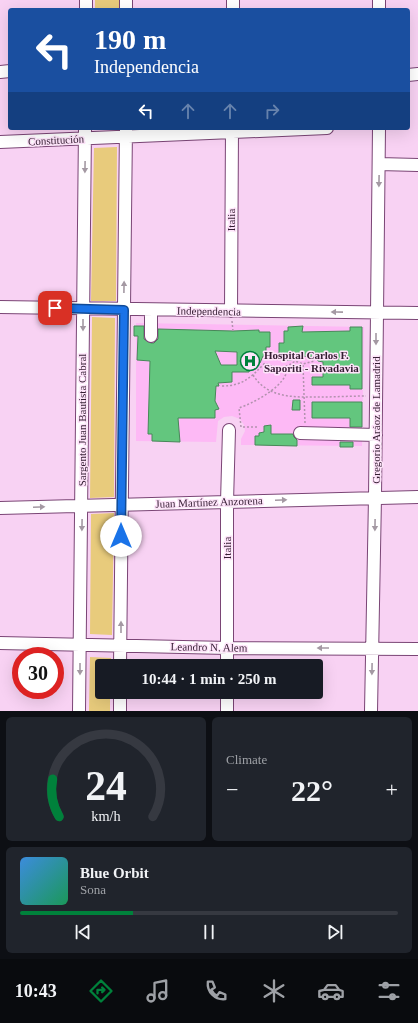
<!DOCTYPE html>
<html lang="en">
<head>
<meta charset="utf-8">
<style>
  body { margin:0; font-family:Georgia,serif; background:#20242c; color:#f1f3f6; height:100vh; display:flex; flex-direction:column; font-size:15px; white-space:nowrap }
  * { box-sizing:border-box; margin:0 }
  p { font-size:13px; color:#9ea1a6 }
  .icon { flex:none; width:22px; height:22px; fill:none; stroke:currentColor; stroke-width:2; stroke-linecap:round; stroke-linejoin:round }
  .map { position:relative; height:711px; overflow:hidden }
  .side { display:flex; flex-direction:column; gap:6px; padding:6px; background:#0d0f14; flex:1 }
  .side>* { flex:none }
  .guide { position:absolute; left:8px; top:8px; width:402px; height:122px; border-radius:4px; box-shadow:0 4px 16px #0002; background:#1a4fa0; color:#fff; overflow:hidden }
  .speed { position:absolute; left:12px; top:647px; display:flex; gap:8px; font-size:20px; font-weight:700; text-align:center }
  .speed>* { display:grid; place-content:center; width:52px; height:52px; border-radius:50%; background:#171b24; box-shadow:0 4px 16px #0002; line-height:1 }
  .speed .limit { border:6px solid #d22; background:#fff; color:#111 }
  .pin { position:absolute; display:grid; place-items:center; width:34px; height:34px; color:#fff; margin:-17px; border-radius:8px; box-shadow:0 2px 6px #0006 }
  .me { position:absolute; width:44px; margin:-22px; rotate:0deg; stroke-linejoin:round; filter:drop-shadow(0 0 3px #0008) }
  .turn { display:flex; align-items:center; gap:14px; height:84px; padding:0 20px; font-size:18px }
  .turn .icon { width:52px; height:52px; stroke-width:2.5 }
  .turn b { display:block; font-size:28px; line-height:34px }
  .lanes { display:flex; align-items:center; height:38px; padding:0 20px; background:#0003; justify-content:center; gap:20px; direction:ltr }
  .lanes .off { opacity:.35 }
  .big { font-size:30px; font-weight:700; line-height:1.1 }
  .side .widget { flex:1; display:flex; flex-direction:column; justify-content:center; gap:6px; min-width:0; padding:0 14px; border-radius:6px; background:#20242c }
  .side .dial { align-items:center; gap:0 }
  .dial svg { height:104px; overflow:visible; fill:none; stroke:#363941; stroke-width:7; stroke-linecap:round; text-anchor:middle }
  .dial text { fill:#f1f3f6; stroke:none }
  .song { display:flex; align-items:center; gap:12px }
  .cover { width:48px; height:48px; border-radius:6px; background:linear-gradient(135deg,hsl(210 70% 55%),hsl(150 70% 35%)) }
  .played { height:4px; border-radius:2px; background:linear-gradient(90deg,#00813b 30%,#363941 30%) }
  .keys { display:flex; justify-content:space-around; direction:ltr }
  .heat { display:flex; justify-content:space-between; align-items:center; font-size:22px; direction:ltr }
  .side .tiles { flex:1; display:grid; gap:6px; grid-template-columns:1fr 1fr }
  .widget:last-child { grid-column:span 2 }
  .trip { position:absolute; left:95px; top:659px; width:228px; height:40px; border-radius:4px; background:#171b24; box-shadow:0 4px 16px #0002; font-weight:700; line-height:40px; text-align:center }
  .dock { display:flex; height:64px; justify-content:space-around; align-items:center; background:#090b0e; color:#9ea1a6 }
  .dock .icon { width:28px; height:28px }
  .dock .selected { color:#00813b }
  .dock b { font-size:18px; color:#f1f3f6 }
  .map>svg:first-child { display:block }
  .built { fill:#fdb9f5 }
  .green { fill:#e8cb7c }
  .building { fill:#63c67e; stroke:#478858; fill-rule:evenodd }
  .lines { fill:none; stroke-linecap:round; stroke-linejoin:round }
  .minor-casing { stroke:#7a4575; stroke-width:14 }
  .path { stroke:#b292ae; stroke-width:1.5; stroke-dasharray:2 2; stroke-linecap:butt }
  .minor { stroke:#fff; stroke-width:12 }
  .oneway { fill:#a499a3 }
  .route-casing { stroke:#114b97; stroke-width:10 }
  .route { stroke:#1a73e8; stroke-width:7 }
  .labels { text-anchor:middle; stroke-width:3; stroke-linejoin:round; paint-order:stroke }
  .street-label { font-size:11px; fill:#341d32; stroke:#fee4fa }
  .poi-label { font-size:11px; font-weight:bold; fill:#341d32; stroke:#fee4fa; text-anchor:start }
</style>
</head>
<body>
<div class="map">
<svg width="418" height="711" viewBox="0 0 418 711">
  <rect width="100%" height="100%" fill="#f8d2f3"/>
  <path class="built" d="M 136,323 L 364,327 L 362,446 L 241,445 L 241,439 L 245,431 L 244,425 L 240,419 L 232,416 L 224,417 L 218,421 L 216,442 L 136,441 Z"/>
  <path class="green" d="M 95,0 L 119,0 L 119,10 L 95,10 Z
    M 117,147 L 116,301 L 91,301 L 94,148 Z
    M 92,317 L 115,318 L 114,497 L 90,498 Z
    M 114,513 L 112,635 L 90,634 L 91,514 Z
    M 90,657 L 111,658 L 111,666 L 102,666 L 102,692 L 110,692 L 110,711 L 89,711 Z"/>
  <path class="building" d="M 134,326 L 144,326 L 144,339 L 151,343 L 154,343 L 158,339 L 158,329 L 233,331 L 259,330 L 259,332 L 270,332 L 270,347 L 266,347 L 266,356 L 263,356 L 260,363 L 255,367 L 250,369 L 249,372 L 232,372 L 232,382 L 218,383 L 219,386 L 216,386 L 215,401 L 219,409 L 215,410 L 215,418 L 178,418 L 180,442 L 152,441 L 152,434 L 148,434 L 150,361 L 137,360 L 138,336 L 134,336 ZM 215,351 L 237,352 L 237,365 L 221,365 Z
    M 303,326 L 302,332 L 350,331 L 350,327 L 362,327 L 362,389 L 350,389 L 350,385 L 312,385 L 312,377 L 323,377 L 323,362 L 318,361 L 314,357 L 299,356 L 291,360 L 287,360 L 287,356 L 279,356 L 279,343 L 284,343 L 284,331 L 288,331 L 288,327 Z
    M 293,400 L 300,400 L 300,410 L 292,410 Z
    M 312,402 L 362,402 L 362,427 L 350,427 L 350,418 L 312,418 Z
    M 271,425 L 271,434 L 293,434 L 294,437 L 297,440 L 297,446 L 255,445 L 255,436 L 259,436 L 259,433 L 264,432 L 264,426 Z
    M 340,442 L 353,442 L 353,447 L 340,447 Z"/>
  <g class="lines">
    <defs>
      <path id="minor" d="M 86,10 L 86,0
        M 126,10 L 126,0
        M 233,10 L 233,0
        M 379,10 L 379,0
        M 0,72 L 10,71
        M 408,75 L 418,74
        M 0,142 L 327,128
        M 379,164 L 418,165
        M 0,307 L 418,313
        M 231,311 L 232,128
        M 151,336 L 151,310
        M 300,433 L 376,435
        M 0,508 L 418,497
        M 0,643 L 228,648 L 418,649
        M 120,666 L 126,128
        M 227,666 L 227,502 L 229,430
        M 79,711 L 85,128
        M 120,711 L 120,692
        M 227,711 L 227,692
        M 371,711 L 375,497 L 379,128"/>
    </defs>
    <use href="#minor" class="minor-casing"/>
    <path class="path" d="M 232,321 L 233,331
      M 303,365 L 305,423
      M 253,375 C 268,399 295,397 320,397 C 335,397 351,396 366,396
      M 222,386 C 243,386 251,377 265,363 C 276,369 285,369 295,361 L 303,364 L 314,361
      M 257,427 L 241,427 L 239,408 C 253,403 278,390 285,376 C 287,373 289,369 290,365"/>
    <use href="#minor" class="minor"/>
  </g>
  <defs><path id="oneway-solid" d="M-6-.8H1V-3.2L6.5 0L1 3.2V.8H-6Z"/></defs>
  <g class="oneway">
    <use href="#oneway-solid" transform="translate(85 167) rotate(91)"/>
    <use href="#oneway-solid" transform="translate(379 181) rotate(91)"/>
    <use href="#oneway-solid" transform="translate(124 287) rotate(-89)"/>
    <use href="#oneway-solid" transform="translate(337 312) rotate(-179)"/>
    <use href="#oneway-solid" transform="translate(83 325) rotate(90)"/>
    <use href="#oneway-solid" transform="translate(376 339) rotate(90)"/>
    <use href="#oneway-solid" transform="translate(281 500) rotate(-2)"/>
    <use href="#oneway-solid" transform="translate(39 507) rotate(-2)"/>
    <use href="#oneway-solid" transform="translate(82 525) rotate(91)"/>
    <use href="#oneway-solid" transform="translate(375 525) rotate(91)"/>
    <use href="#oneway-solid" transform="translate(121 627) rotate(-90)"/>
    <use href="#oneway-solid" transform="translate(323 648) rotate(-180)"/>
    <use href="#oneway-solid" transform="translate(80 669) rotate(90)"/>
    <use href="#oneway-solid" transform="translate(372 669) rotate(91)"/>
  </g>
  <g class="lines">
    <defs>
      <path id="route" d="M 55,308 L 124,310 L 121,536"/>
    </defs>
    <use href="#route" class="route-casing"/>
    <use href="#route" class="route"/>
  </g>
  <defs>
    <symbol id="hospital-ring" viewBox="-11 -11 22 22"><circle r="9.5" fill="#fee4fa" stroke="#00813b" stroke-width="1.5"/><path d="M-5-5h3v3.5h4V-5h3V5h-3V1.5h-4V5h-3Z" fill="#00813b"/></symbol>
  </defs>
  <g fill-rule="evenodd">
    <use href="#hospital-ring" x="239" y="350" width="22" height="22"/>
  </g>
  <g class="labels">
    <g class="street-label">
      <text transform="translate(56 140) rotate(-3)" y="4">Constitución</text>
      <text transform="translate(231 220) rotate(-90)" y="4">Italia</text>
      <text transform="translate(209 311) rotate(1)" y="4">Independencia</text>
      <text transform="translate(82 420) rotate(-90)" y="4">Sargento Juan Bautista Cabral</text>
      <text transform="translate(376 420) rotate(-90)" y="4">Gregorio Aráoz de Lamadrid</text>
      <text transform="translate(209 502) rotate(-2)" y="4">Juan Martínez Anzorena</text>
      <text transform="translate(227 548) rotate(-90)" y="4">Italia</text>
      <text transform="translate(209 647) rotate(1)" y="4">Leandro N. Alem</text>
    </g>
    <g class="poi-label">
      <text x="264" y="359">Hospital Carlos F.<tspan x="264" dy="13">Saporiti - Rivadavia</tspan></text>
    </g>
  </g>
</svg>
<div class="speed"><div class="limit">30</div></div>
<div class="pin" style="left:55px;top:308px;background:#d93025"><svg class="icon" aria-label="arrive" viewBox="0 0 24 24"><path d="M6 21V4h12l-3 4 3 4H6"/></svg></div>
<svg class="me" style="left:121px;top:536px" viewBox="-20 -20 40 40"><circle r="19" fill="#fff"/><path d="M0-13L10 11 0 6-10 11z" fill="#1a73e8"/></svg>
<div class="trip">10:44 · 1 min · 250 m</div>
<div class="guide">
<div class="turn"><svg class="icon" aria-label="left" viewBox="0 0 24 24"><path d="M17 20v-9H6M10 6l-5 5 5 5"/></svg><div><b>190 m</b>Independencia</div></div>
<div class="lanes"><svg class="icon" aria-label="left" viewBox="0 0 24 24"><path d="M17 20v-9H6M10 6l-5 5 5 5"/></svg><svg class="icon off" aria-label="ahead" viewBox="0 0 24 24"><path d="M12 20V5M6 11l6-6 6 6"/></svg><svg class="icon off" aria-label="ahead" viewBox="0 0 24 24"><path d="M12 20V5M6 11l6-6 6 6"/></svg><svg class="icon off" aria-label="right" viewBox="0 0 24 24"><path d="M7 20v-9h11M14 6l5 5-5 5"/></svg></div>
</div>
</div>
<section class="side">
<div class="tiles">
<div class="widget dial"><svg viewBox="0 0 100 80">
<path d="M14 69A42 42 0 1 1 86 69"/>
<path d="M14 69A42 42 0 0 1 9 40" stroke="#00813b"/>
<text x="50" y="56" font-size="32" font-weight="700">24</text>
<text x="50" y="72" font-size="11">km/h</text>
</svg></div>
<div class="widget"><p>Climate</p>
<div class="heat"><a>−</a><b class="big">22°</b><a>+</a></div>
</div>
<div class="widget">
<div class="song"><i class="cover"></i><div><b>Blue Orbit</b><p>Sona</p></div></div>
<div class="played"></div>
<div class="keys"><svg class="icon" aria-label="previous" viewBox="0 0 24 24"><path d="M18 5L8 12l10 7zM5 5v14"/></svg><svg class="icon" aria-label="pause" viewBox="0 0 24 24"><path d="M8 5v14M16 5v14"/></svg><svg class="icon" aria-label="next" viewBox="0 0 24 24"><path d="M6 5l10 7-10 7zM19 5v14"/></svg></div>
</div>
</div>
</section>
<nav class="dock">
<b>10:43</b>
<svg class="icon selected" aria-label="directions" viewBox="0 0 24 24"><path d="M12 3l9 9-9 9-9-9zM9 14v-3h6M13 9l2 2-2 2"/></svg>
<svg class="icon" aria-label="music" viewBox="0 0 24 24"><path d="M9 18V5l10-2v13"/><circle cx="6" cy="18" r="3"/><circle cx="16" cy="16" r="3"/></svg>
<svg class="icon" aria-label="phone" viewBox="0 0 24 24"><path d="M5 4h4l2 5-3 2q2 4 5 5l2-3 5 2v4C11 20 4 13 5 4z"/></svg>
<svg class="icon" aria-label="climate" viewBox="0 0 24 24"><path d="M12 3v18M4 7l16 10M4 17L20 7"/></svg>
<svg class="icon" aria-label="car" viewBox="0 0 24 24"><path d="M5 17H2v-5l4-1 3-4h7l3 4 3 1v5h-3M9 17h6M6 11h13"/><circle cx="7" cy="17" r="2"/><circle cx="17" cy="17" r="2"/></svg>
<svg class="icon" aria-label="filters" viewBox="0 0 24 24"><path d="M4 7h16M4 17h16"/><circle cx="9" cy="7" r="2"/><circle cx="15" cy="17" r="2"/></svg>
</nav>
</body>
</html>
